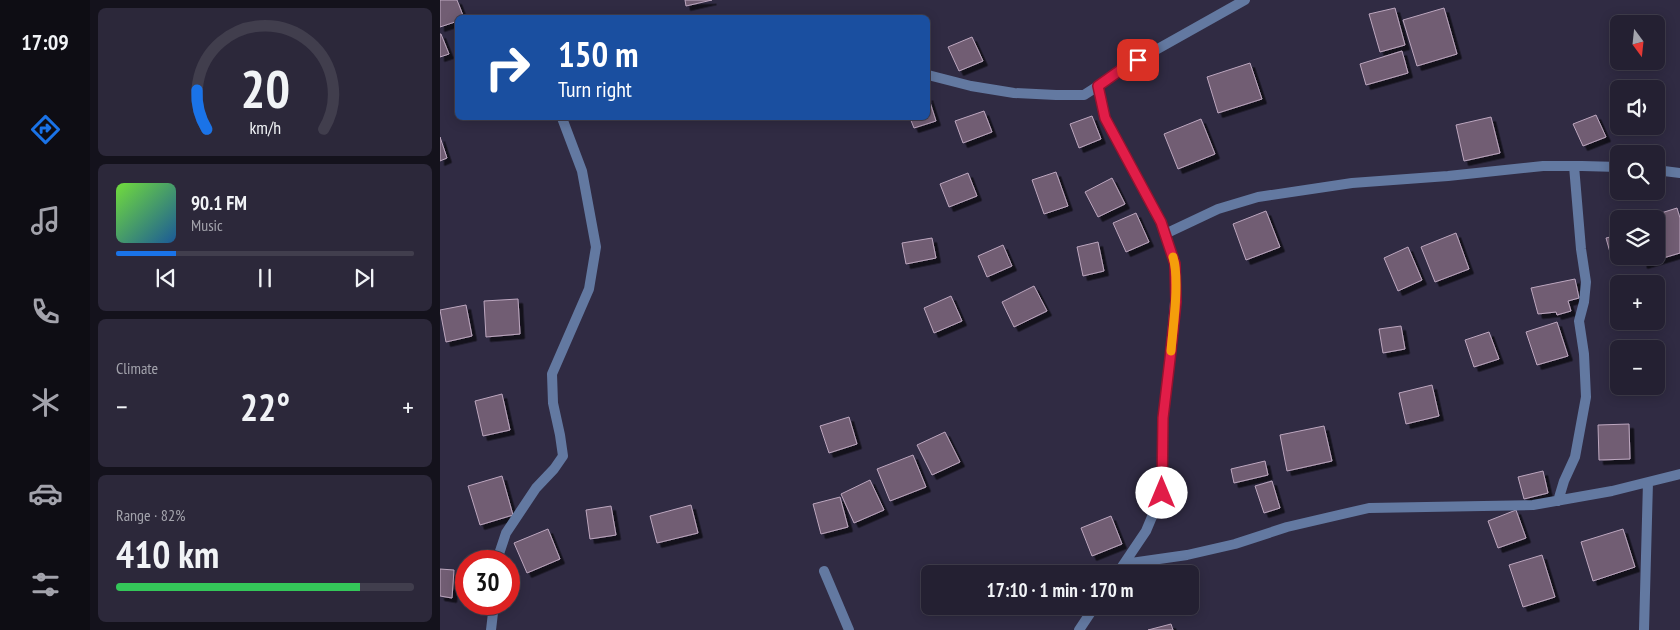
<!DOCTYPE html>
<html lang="en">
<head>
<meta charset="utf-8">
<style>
  body { margin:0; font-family:"PT Sans Narrow",sans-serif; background:#2c283a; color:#f1f3f6; height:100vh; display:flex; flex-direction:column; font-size:19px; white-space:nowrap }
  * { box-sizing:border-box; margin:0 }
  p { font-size:16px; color:#a3a3ac }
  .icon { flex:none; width:28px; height:28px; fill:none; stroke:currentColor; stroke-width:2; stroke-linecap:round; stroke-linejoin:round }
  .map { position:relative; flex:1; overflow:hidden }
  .panel { display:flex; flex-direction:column; gap:8px; padding:8px; background:#14121c; width:350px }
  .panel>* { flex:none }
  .top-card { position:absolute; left:15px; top:15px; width:475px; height:105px; border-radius:8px; box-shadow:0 2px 12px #0003,0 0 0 1px #413e4d; background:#1a4fa0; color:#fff; overflow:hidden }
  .needle { width:32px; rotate:165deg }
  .buttons { position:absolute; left:1170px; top:15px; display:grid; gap:10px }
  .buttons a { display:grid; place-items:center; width:55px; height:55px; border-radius:8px; background:#242032; box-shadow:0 2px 12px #0003,0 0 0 1px #413e4d; font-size:25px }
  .speed { position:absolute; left:15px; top:550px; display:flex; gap:10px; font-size:25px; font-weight:700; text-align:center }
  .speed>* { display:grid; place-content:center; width:65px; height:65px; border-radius:50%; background:#242032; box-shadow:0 2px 12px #0003,0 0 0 1px #413e4d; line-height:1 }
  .speed .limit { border:8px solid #d22; background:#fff; color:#111 }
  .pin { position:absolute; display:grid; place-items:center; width:42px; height:42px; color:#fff; margin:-21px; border-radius:10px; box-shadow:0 2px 8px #0006 }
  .me { position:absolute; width:55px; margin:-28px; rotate:0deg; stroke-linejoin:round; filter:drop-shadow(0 0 4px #0008) }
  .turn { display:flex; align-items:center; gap:18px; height:105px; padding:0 20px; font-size:22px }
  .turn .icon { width:65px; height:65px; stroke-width:2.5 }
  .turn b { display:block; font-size:35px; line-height:42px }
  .big { font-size:38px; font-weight:700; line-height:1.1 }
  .panel .tile { flex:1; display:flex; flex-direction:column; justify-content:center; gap:8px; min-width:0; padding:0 18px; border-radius:8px; background:#2c283a }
  .panel .dial { align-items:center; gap:0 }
  .dial svg { height:130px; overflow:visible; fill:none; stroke:#413e4d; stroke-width:7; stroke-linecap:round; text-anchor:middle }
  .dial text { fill:#f1f3f6; stroke:none }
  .song { display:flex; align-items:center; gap:15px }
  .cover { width:60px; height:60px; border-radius:8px; background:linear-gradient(135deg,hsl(100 70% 55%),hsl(210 70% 35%)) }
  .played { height:5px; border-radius:2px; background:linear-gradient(90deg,#1a73e8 20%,#413e4d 20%) }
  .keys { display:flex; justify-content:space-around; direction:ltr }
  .heat { display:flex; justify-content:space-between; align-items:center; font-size:28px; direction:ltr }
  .charge { height:8px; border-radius:4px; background:linear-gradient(90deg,#34c759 82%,#413e4d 0) }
  .trip { position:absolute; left:481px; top:565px; width:278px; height:50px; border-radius:8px; background:#242032; box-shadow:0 2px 12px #0003,0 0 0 1px #413e4d; font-weight:700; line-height:50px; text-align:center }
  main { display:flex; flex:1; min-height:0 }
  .tabs { display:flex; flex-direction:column; width:90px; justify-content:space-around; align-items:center; background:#0e0d14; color:#a3a3ac }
  .tabs .icon { width:35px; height:35px }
  .tabs .selected { color:#1a73e8 }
  .tabs b { font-size:22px; color:#f1f3f6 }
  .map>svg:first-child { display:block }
  .building { fill:#715d73; stroke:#bda7bf; filter:url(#shadow) }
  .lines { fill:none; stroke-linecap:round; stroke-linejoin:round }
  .street { stroke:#6379a1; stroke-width:10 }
  .route-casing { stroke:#92132f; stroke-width:12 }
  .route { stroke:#e11d48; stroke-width:9 }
  .slow { stroke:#f59e0b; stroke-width:9 }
</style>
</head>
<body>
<main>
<nav class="tabs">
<b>17:09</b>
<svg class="icon selected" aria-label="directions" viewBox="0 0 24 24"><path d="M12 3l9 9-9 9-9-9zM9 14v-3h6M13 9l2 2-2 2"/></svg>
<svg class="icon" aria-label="music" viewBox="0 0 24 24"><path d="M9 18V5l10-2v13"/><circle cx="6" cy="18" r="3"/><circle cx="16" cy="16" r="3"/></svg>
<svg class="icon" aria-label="phone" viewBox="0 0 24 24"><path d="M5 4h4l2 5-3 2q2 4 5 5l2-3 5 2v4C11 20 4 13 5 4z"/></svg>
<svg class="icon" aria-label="climate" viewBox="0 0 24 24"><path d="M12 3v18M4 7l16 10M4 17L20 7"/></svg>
<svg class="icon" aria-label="car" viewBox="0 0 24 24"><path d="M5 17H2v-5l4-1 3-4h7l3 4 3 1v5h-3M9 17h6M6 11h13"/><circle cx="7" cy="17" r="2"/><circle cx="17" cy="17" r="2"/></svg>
<svg class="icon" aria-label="filters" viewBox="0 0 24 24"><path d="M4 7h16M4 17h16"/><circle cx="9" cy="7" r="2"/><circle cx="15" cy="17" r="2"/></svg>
</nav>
<section class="panel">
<div class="tile dial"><svg viewBox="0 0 100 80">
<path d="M14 69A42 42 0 1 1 86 69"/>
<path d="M14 69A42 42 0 0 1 8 45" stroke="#1a73e8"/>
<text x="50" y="56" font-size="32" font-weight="700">20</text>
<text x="50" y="72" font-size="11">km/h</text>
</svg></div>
<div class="tile">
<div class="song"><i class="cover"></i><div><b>90.1 FM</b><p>Music</p></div></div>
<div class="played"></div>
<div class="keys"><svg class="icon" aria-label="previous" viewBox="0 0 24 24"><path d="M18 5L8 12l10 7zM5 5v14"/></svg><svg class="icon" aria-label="pause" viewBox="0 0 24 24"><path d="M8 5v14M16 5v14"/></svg><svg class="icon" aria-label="next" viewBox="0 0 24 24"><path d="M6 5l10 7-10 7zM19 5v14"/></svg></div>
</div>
<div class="tile"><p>Climate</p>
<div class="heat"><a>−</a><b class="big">22°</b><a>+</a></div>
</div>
<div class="tile"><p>Range · 82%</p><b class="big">410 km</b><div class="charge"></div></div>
</section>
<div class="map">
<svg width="1240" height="630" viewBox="0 0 1240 630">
  <defs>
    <filter id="shadow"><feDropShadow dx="4.5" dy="4.5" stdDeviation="0" flood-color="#0009"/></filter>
  </defs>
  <rect width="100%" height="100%" fill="#302b43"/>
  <path class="building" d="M 0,0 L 17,0 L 24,18 L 18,18 L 18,21 L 0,27 Z
    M 245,0 L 272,0 L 246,6 Z
    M 955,8 L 965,45 L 940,52 L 929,14 Z
    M 1004,8 L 1017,54 L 977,66 L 963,20 Z
    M 0,34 L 1,34 L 9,54 L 0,57 Z
    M 532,37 L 543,61 L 519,71 L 508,47 Z
    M 962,51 L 968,73 L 926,85 L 920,64 Z
    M 810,63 L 822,99 L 778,113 L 767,77 Z
    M 488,96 L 496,121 L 474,128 L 470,118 L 488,118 Z
    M 544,111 L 552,132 L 523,143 L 515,121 Z
    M 1156,115 L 1166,137 L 1143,146 L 1133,124 Z
    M 652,116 L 661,139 L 639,148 L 630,124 Z
    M 1051,117 L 1060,153 L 1024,161 L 1016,125 Z
    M 761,119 L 775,154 L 738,169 L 724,134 Z
    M 0,137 L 7,158 L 0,161 Z
    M 616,172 L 628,206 L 604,214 L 592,180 Z
    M 528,173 L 537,196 L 509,207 L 500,184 Z
    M 672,178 L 685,204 L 658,217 L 645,192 Z
    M 1237,208 L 1240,218 L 1240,253 L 1203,264 L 1201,256 L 1216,256 L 1216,219 L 1202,219 Z
    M 826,211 L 840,247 L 806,260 L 793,224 Z
    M 696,213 L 709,242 L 686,252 L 673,223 Z
    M 1016,233 L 1029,269 L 995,282 L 981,247 Z
    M 1179,235 L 1179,254 L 1171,256 L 1166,238 Z
    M 492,238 L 496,258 L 466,264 L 462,243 Z
    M 658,242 L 664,271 L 643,276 L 637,247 Z
    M 563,245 L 572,266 L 547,277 L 538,256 Z
    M 968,247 L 982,280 L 958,291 L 944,258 Z
    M 1135,279 L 1139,298 L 1128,301 L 1131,311 L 1117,315 L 1116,312 L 1098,314 L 1091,288 Z
    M 594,286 L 607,311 L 574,327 L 562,302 Z
    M 511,296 L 522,321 L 494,333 L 484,308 Z
    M 78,299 L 80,334 L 46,337 L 44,301 Z
    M 26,305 L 32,336 L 6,342 L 0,310 Z
    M 1117,322 L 1128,356 L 1097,365 L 1086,332 Z
    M 961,326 L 965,349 L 943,353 L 939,329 Z
    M 1049,332 L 1059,359 L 1034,367 L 1025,340 Z
    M 992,385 L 999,416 L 966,424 L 959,393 Z
    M 62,394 L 70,430 L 43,436 L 35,401 Z
    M 409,417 L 417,444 L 389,453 L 380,426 Z
    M 1189,424 L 1190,459 L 1159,460 L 1158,425 Z
    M 884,426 L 892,461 L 847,471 L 840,435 Z
    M 505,432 L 520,462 L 492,475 L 477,445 Z
    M 473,455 L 486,487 L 450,501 L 437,469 Z
    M 825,461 L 828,475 L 794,483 L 791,469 Z
    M 1103,471 L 1108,493 L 1084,499 L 1078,477 Z
    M 62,476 L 73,515 L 40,525 L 28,486 Z
    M 430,480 L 444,510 L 414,523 L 401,494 Z
    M 832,481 L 840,508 L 824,513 L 815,486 Z
    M 400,497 L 408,527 L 381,534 L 373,504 Z
    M 251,505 L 258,533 L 217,543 L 210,516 Z
    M 171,506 L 176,535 L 150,539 L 146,510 Z
    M 1076,510 L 1086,538 L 1058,548 L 1048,521 Z
    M 671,516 L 682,544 L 652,556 L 641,528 Z
    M 108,529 L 120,559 L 87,573 L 74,543 Z
    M 1183,529 L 1195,567 L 1153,581 L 1141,542 Z
    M 1102,555 L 1115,597 L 1083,607 L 1069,565 Z
    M 0,569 L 14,570 L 12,598 L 0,596 Z
    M 731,624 L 733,630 L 708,630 Z"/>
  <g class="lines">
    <path class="street" d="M 488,75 L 531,86 L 574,93 L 616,95 L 644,95 L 658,86
      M 1216,170 L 1240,173
      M 725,234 L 778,209 L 818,197 L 912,183 L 1008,176 L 1103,166 L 1142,166 L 1179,167
      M 1118,501 L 1124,481 L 1135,457 L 1146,397 L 1144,354 L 1139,321 L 1144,302 L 1146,282 L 1141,249 L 1134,166
      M 58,561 L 59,554 L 66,533 L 96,488 L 114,469 L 123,456 L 120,435 L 113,403 L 112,374 L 149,289 L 156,247 L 142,171 L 122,118
      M 684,564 L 747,555 L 795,544 L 847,527 L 929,508 L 1093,505 L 1172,491 L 1208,482
      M 384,571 L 409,630
      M 677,574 L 706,531 L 722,493 L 723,418 L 730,359 L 735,302 L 735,263 L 721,223 L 665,118 L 658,86 L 682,69 L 805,0
      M 51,630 L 54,604
      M 639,630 L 655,606
      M 1204,630 L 1208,482 L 1240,474"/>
  </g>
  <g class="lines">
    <defs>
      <path id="route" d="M 698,60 L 682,69 L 658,86 L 665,118 L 721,222 L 735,264 L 736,302 L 730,359 L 723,418 L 722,493"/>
    </defs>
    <use href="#route" class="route-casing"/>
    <use href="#route" class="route"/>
    <path class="slow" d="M 731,351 C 733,326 740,280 733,257"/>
  </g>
</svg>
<div class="buttons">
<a><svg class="needle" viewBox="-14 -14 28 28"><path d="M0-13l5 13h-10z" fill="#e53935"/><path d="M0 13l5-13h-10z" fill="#a3a3ac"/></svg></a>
<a><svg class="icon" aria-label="sound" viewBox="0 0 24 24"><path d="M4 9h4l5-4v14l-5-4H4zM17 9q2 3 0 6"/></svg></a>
<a><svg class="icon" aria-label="search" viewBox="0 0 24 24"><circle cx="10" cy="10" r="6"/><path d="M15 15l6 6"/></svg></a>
<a><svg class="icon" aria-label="layers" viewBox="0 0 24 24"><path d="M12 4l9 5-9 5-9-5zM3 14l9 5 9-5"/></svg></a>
<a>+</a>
<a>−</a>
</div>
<div class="speed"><div class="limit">30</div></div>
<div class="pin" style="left:698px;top:60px;background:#d93025"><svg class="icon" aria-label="arrive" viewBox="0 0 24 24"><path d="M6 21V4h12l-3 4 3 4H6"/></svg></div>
<svg class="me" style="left:722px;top:493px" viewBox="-20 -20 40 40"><circle r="19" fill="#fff"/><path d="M0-13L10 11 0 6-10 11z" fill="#e11d48"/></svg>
<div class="trip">17:10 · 1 min · 170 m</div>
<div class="top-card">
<div class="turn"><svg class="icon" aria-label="right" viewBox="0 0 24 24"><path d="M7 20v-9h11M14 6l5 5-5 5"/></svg><div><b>150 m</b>Turn right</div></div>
</div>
</div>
</main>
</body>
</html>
